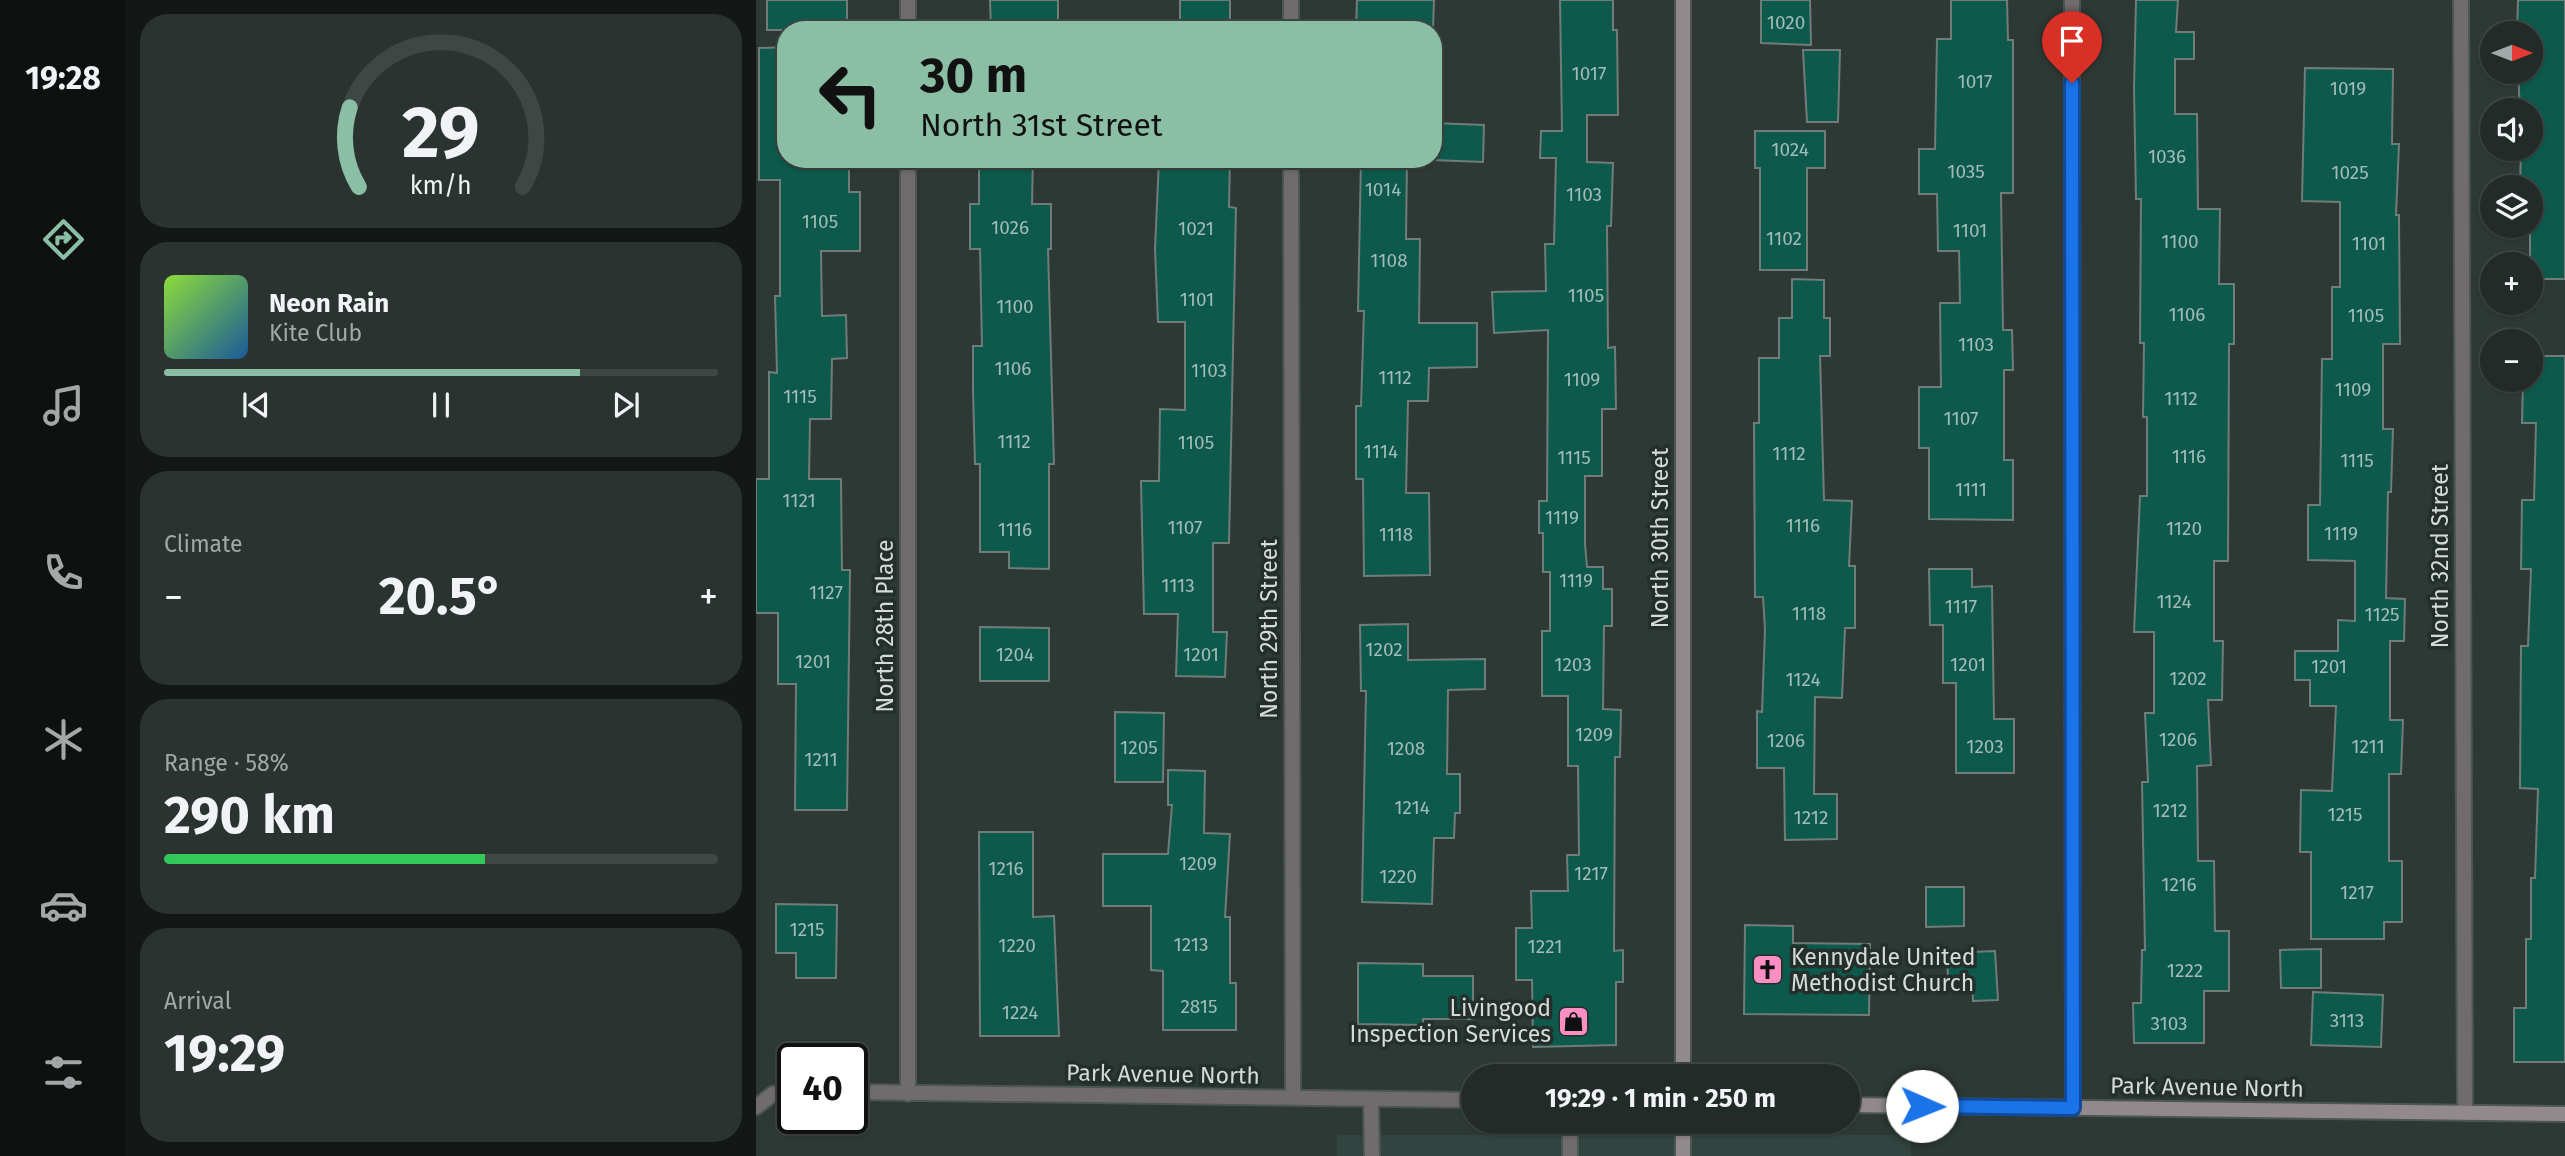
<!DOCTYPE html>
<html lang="en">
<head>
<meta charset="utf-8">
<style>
  body { margin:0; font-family:"Fira Sans",sans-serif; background:#2a3330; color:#f1f3f6; height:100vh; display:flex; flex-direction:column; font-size:26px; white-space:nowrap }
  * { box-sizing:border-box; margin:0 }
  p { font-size:23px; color:#a2a7a8 }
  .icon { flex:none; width:38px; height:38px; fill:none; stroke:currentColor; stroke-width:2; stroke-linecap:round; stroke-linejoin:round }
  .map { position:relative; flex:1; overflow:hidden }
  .panel { display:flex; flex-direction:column; gap:14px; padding:14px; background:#131816; width:630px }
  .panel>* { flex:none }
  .guide { position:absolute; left:21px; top:21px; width:665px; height:147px; border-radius:28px; box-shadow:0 2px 5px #0004,0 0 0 2px #3f4745; background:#8abfa5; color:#111; overflow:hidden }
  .needle { width:46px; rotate:90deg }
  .buttons { position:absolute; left:1724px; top:21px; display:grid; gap:14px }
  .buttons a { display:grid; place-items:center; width:63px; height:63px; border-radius:50%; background:#222b28; box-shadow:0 2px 5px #0004,0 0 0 2px #3f4745; font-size:35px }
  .speed { position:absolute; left:21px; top:1043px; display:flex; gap:14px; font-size:35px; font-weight:700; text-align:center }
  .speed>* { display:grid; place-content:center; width:91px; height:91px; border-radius:50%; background:#222b28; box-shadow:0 2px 5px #0004,0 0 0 2px #3f4745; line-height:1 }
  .speed .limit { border:4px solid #111; border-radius:10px; background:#fff; color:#111 }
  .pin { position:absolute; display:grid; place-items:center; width:60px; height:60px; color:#fff; margin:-72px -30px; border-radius:50% 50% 50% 0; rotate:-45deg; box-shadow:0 0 7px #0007 }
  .pin .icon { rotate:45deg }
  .me { position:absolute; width:77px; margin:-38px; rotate:91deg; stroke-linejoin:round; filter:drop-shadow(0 0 5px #0008) }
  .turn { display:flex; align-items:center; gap:24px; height:147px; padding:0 28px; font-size:32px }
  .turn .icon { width:91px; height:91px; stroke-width:2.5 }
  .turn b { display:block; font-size:49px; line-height:60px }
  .big { font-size:52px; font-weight:700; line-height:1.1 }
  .panel .card { flex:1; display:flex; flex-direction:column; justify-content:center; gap:10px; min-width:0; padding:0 24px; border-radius:28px; background:#2a3330 }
  .panel .dial { align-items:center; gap:0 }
  .dial svg { height:182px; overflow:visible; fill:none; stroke:#3f4745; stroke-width:7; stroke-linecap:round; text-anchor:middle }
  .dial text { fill:#f1f3f6; stroke:none }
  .song { display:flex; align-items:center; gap:21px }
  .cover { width:84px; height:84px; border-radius:10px; background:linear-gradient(135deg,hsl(90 70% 55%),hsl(210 70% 35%)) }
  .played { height:7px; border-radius:4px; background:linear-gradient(90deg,#8abfa5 75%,#3f4745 75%) }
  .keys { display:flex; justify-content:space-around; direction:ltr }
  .heat { display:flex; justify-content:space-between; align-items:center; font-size:38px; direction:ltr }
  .charge { height:10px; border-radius:5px; background:linear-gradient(90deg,#34c759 58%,#3f4745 0) }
  .trip { position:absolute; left:705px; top:1064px; width:399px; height:70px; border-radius:35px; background:#222b28; box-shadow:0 2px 5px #0004,0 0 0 2px #3f4745; font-weight:700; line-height:70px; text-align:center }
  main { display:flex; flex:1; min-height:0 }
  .tab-bar { display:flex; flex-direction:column; width:126px; justify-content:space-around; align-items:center; background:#0e1110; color:#a2a7a8 }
  .tab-bar .icon { width:49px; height:49px }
  .tab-bar .active { color:#8abfa5 }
  .tab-bar b { font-size:32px; color:#f1f3f6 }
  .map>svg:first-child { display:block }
  .built { fill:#31443f }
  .building { fill:#0d5a4d; stroke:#6f7c78; stroke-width:2 }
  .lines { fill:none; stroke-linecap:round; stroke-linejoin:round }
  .lane-casing { stroke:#4c5653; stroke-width:18 }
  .street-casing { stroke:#4c5653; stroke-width:18 }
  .secondary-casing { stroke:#4c5653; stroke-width:18 }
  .lane { stroke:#706b6d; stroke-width:14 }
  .street { stroke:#706b6d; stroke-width:14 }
  .secondary { stroke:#91898c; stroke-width:14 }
  .route-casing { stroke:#114b97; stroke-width:18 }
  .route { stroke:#1a73e8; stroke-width:12 }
  .labels { text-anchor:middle; stroke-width:7; stroke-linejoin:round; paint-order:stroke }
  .number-label { font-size:19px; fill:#a2bbb6 }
  .street-label { font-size:23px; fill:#d4dbd9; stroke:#242f2c }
  .poi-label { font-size:23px; fill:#d4dbd9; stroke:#242f2c; text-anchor:start }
</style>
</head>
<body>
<main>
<nav class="tab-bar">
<b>19:28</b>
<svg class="icon active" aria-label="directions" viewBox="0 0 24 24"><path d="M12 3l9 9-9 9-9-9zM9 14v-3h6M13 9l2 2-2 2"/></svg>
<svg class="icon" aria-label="music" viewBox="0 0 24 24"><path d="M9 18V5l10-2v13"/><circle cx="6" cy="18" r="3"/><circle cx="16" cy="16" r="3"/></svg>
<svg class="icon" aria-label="phone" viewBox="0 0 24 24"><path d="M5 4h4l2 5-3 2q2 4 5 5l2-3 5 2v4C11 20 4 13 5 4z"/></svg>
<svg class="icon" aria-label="climate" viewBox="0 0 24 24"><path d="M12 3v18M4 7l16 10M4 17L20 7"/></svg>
<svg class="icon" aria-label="car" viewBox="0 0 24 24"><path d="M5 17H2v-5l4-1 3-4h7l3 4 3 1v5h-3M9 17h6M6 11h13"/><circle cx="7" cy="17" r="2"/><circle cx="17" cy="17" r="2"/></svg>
<svg class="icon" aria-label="filters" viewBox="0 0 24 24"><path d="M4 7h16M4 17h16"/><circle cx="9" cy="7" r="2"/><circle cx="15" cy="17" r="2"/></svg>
</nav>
<section class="panel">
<div class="card dial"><svg viewBox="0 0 100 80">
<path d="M14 69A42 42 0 1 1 86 69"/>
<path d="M14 69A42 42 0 0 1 10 34" stroke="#8abfa5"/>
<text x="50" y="56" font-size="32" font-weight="700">29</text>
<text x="50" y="72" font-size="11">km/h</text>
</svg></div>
<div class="card">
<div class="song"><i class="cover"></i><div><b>Neon Rain</b><p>Kite Club</p></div></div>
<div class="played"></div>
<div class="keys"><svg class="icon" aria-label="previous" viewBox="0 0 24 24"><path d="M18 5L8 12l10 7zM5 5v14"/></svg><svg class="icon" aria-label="pause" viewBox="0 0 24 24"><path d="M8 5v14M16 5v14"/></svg><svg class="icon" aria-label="next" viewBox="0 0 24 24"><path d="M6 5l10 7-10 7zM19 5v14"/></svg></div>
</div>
<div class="card"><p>Climate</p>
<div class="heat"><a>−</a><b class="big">20.5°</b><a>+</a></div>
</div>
<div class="card"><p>Range · 58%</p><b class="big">290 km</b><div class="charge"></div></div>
<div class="card"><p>Arrival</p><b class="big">19:29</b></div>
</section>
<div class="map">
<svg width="1809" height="1156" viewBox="0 0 1809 1156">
  <rect width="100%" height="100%" fill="#2e3936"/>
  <path class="built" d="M 581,1135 L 1155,1135 L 1155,1156 L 581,1156 Z"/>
  <path class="building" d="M 11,0 L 91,0 L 91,30 L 11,30 Z
    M 234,0 L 302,0 L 302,30 L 235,30 Z
    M 424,0 L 474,0 L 474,30 L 424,30 Z
    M 601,0 L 678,0 L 677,30 L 600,30 Z
    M 804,0 L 857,0 L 857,30 L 861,30 L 862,115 L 831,115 L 831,162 L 857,163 L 855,226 L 851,226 L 852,348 L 859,347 L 860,409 L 846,409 L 846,476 L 829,476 L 829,544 L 831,567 L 847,567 L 847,589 L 856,589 L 856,626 L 848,626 L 847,709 L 865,710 L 864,757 L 859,757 L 858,951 L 867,950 L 867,982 L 860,982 L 860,1045 L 777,1047 L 776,980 L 760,980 L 760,928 L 776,928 L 775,891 L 812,891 L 811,855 L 823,855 L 822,766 L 812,766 L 812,696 L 786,696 L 786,631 L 794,631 L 794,572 L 787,572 L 787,533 L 783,533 L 783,501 L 791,501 L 792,330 L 738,333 L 736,292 L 790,291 L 789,244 L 798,244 L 800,158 L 784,158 L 785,131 L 806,131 Z
    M 1005,0 L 1054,0 L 1055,45 L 1005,43 Z
    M 1195,0 L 1251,0 L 1252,40 L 1257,40 L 1257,193 L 1245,193 L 1247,330 L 1256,330 L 1257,370 L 1248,370 L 1248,460 L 1257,460 L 1257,520 L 1173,519 L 1173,448 L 1163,448 L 1163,387 L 1185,387 L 1184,303 L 1204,303 L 1203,251 L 1182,251 L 1181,194 L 1163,194 L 1163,149 L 1179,149 L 1181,39 L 1195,39 Z
    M 1380,0 L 1422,0 L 1420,32 L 1438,32 L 1438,59 L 1419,59 L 1419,114 L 1441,114 L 1442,209 L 1464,209 L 1463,284 L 1478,284 L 1478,344 L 1473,344 L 1472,561 L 1458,561 L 1458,641 L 1467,641 L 1466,700 L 1452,700 L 1455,765 L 1441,766 L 1442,861 L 1458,861 L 1459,931 L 1473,931 L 1473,991 L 1448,991 L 1448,1043 L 1378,1043 L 1377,1003 L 1385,1003 L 1386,950 L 1389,950 L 1386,782 L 1392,782 L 1389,713 L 1398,713 L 1398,632 L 1378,632 L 1384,496 L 1391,496 L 1391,417 L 1387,417 L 1388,343 L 1384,343 L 1385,199 L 1380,199 L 1378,88 Z
    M 1762,0 L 1809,0 L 1809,279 L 1783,279 L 1783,267 L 1774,267 L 1774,187 L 1764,187 L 1765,149 L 1774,149 L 1774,110 L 1764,110 L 1762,72 L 1774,72 L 1774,33 L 1761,33 Z
    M 30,47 L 30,159 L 93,159 L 93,192 L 104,192 L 104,251 L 65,251 L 66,316 L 90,315 L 91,358 L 76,359 L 75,419 L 54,419 L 53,479 L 85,479 L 86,570 L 94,570 L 91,810 L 39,810 L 40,684 L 22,684 L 22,613 L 0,613 L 0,479 L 13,479 L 13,372 L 21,373 L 19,296 L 24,296 L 24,180 L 3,180 L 3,48 Z
    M 1047,50 L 1084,50 L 1082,122 L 1051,122 Z
    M 1549,68 L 1637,69 L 1636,144 L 1643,144 L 1640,215 L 1643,215 L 1644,344 L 1627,344 L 1627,429 L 1637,429 L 1635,492 L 1632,492 L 1630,598 L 1649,599 L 1648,641 L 1634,641 L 1634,720 L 1647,720 L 1645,774 L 1633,774 L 1633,861 L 1646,861 L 1646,922 L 1628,922 L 1628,939 L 1555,939 L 1555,852 L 1544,852 L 1545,790 L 1576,791 L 1580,706 L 1554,706 L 1554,680 L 1539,680 L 1539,651 L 1582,651 L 1582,620 L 1599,621 L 1599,561 L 1552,560 L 1552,505 L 1564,505 L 1566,359 L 1576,359 L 1576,287 L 1584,287 L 1584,202 L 1546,201 Z
    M 677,123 L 728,125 L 727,162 L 677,160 Z
    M 999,131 L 1069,131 L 1069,168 L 1051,168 L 1051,270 L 1004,270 L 1004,168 L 999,168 Z
    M 223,159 L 277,159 L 276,204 L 295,204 L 295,249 L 292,249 L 298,464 L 293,464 L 293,569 L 253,568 L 253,552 L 224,552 L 224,464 L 219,464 L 217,390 L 217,346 L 226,346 L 224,249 L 214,249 L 214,204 L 223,204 Z
    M 403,159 L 474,159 L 473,207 L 480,208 L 473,543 L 457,543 L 457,632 L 471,632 L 469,677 L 420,676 L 422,614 L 388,614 L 385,481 L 403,481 L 404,409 L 429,410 L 429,322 L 402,322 L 399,249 Z
    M 605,159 L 651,159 L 650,239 L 664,239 L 663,323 L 721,323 L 721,367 L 673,368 L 672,401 L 652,401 L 650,493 L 673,493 L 674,575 L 608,576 L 607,479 L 600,479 L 600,406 L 605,406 L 608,311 L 602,311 Z
    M 1036,279 L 1068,280 L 1068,318 L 1074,318 L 1074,356 L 1064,356 L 1068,500 L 1096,501 L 1093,566 L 1099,566 L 1099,628 L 1089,628 L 1086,698 L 1059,697 L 1058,794 L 1081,794 L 1081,839 L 1029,840 L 1028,768 L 1001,768 L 1001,711 L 1006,712 L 1009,629 L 1007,597 L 999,597 L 998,423 L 1003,423 L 1003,358 L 1023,358 L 1023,318 L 1036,318 Z
    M 1774,356 L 1809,356 L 1809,1062 L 1758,1062 L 1758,1008 L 1770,1008 L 1770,939 L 1775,939 L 1775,878 L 1779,878 L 1782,789 L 1764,788 L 1765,646 L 1772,646 L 1775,569 L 1765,569 L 1766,500 L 1778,500 L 1780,423 L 1766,423 L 1767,380 L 1774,380 Z
    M 1173,569 L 1216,569 L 1216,587 L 1236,586 L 1238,719 L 1258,719 L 1258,773 L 1200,773 L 1200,683 L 1187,683 L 1187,625 L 1174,625 Z
    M 652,624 L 652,660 L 729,659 L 729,689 L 692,690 L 691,774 L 704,774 L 704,813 L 699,813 L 698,838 L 678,838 L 676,904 L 606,902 L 610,691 L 605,691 L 604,625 Z
    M 224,627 L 293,628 L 293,681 L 224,681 Z
    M 359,712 L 408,713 L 407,782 L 359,782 Z
    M 412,770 L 449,771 L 448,833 L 474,834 L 469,917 L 474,917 L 474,983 L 480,983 L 480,1030 L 407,1030 L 407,971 L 395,970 L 395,906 L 347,906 L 347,854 L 412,854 L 416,805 L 412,805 Z
    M 223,832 L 277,832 L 277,917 L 298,916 L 303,1036 L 224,1036 Z
    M 1170,887 L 1208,887 L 1208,926 L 1170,927 Z
    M 20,904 L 81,905 L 80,978 L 40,978 L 40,953 L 20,953 Z
    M 989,925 L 1037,926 L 1037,943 L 1114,944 L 1113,1015 L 988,1014 Z
    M 1565,949 L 1565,988 L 1525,988 L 1524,950 Z
    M 1239,951 L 1242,1000 L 1217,1001 L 1216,976 L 1192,978 L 1191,953 Z
    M 602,963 L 667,964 L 667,976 L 717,976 L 717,1019 L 667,1019 L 667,1025 L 602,1024 Z
    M 1557,992 L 1627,995 L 1625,1047 L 1555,1045 Z"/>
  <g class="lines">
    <defs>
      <path id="lane" d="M 615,1099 L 616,1156
        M 814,1122 L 814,1156"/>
      <path id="street" d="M 152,0 L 152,30
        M 535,0 L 535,30
        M 1316,0 L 1317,1108
        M 1705,0 L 1709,1113
        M 152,159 L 152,1094
        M 535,159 L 537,1098
        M 96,1092 L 718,1100
        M 0,1107 L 17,1094 L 37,1091"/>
      <path id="secondary" d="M 927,0 L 927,1076
        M 1092,1105 L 1809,1114
        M 927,1122 L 927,1156"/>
    </defs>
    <use href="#lane" class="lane-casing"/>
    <use href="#street" class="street-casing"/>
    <use href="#secondary" class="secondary-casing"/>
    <use href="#lane" class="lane"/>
    <use href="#street" class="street"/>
    <use href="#secondary" class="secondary"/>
  </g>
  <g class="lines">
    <defs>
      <path id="route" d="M 1166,1106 L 1317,1108 L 1316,83"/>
    </defs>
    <use href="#route" class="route-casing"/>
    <use href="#route" class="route"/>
  </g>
  <defs>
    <symbol id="church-square" viewBox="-11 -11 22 22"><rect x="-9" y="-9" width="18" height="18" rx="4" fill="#fb8fc4" stroke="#242f2c"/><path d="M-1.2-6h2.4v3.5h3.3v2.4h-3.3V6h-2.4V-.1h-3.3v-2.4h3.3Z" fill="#111"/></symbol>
    <symbol id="shop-square" viewBox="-11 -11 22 22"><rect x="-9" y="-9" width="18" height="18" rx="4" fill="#fb8fc4" stroke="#242f2c"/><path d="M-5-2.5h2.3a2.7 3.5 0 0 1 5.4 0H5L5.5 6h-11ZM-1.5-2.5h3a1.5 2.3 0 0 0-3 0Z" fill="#111"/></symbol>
  </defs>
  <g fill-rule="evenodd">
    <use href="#church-square" x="994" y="952" width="35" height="35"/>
    <use href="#shop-square" x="800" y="1004" width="35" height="35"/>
  </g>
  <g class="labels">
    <g class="number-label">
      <text x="1030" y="29">1020</text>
      <text x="833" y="80">1017</text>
      <text x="1219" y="88">1017</text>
      <text x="1592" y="95">1019</text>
      <text x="1034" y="156">1024</text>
      <text x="1411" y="163">1036</text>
      <text x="1210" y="178">1035</text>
      <text x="1594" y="179">1025</text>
      <text x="627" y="196">1014</text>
      <text x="828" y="201">1103</text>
      <text x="64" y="228">1105</text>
      <text x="254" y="234">1026</text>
      <text x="440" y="235">1021</text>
      <text x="1214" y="237">1101</text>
      <text x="1028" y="245">1102</text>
      <text x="1424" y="248">1100</text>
      <text x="1613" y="250">1101</text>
      <text x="633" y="267">1108</text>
      <text x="830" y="302">1105</text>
      <text x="441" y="306">1101</text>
      <text x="259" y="313">1100</text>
      <text x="1431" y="321">1106</text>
      <text x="1610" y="322">1105</text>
      <text x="1220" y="351">1103</text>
      <text x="257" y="375">1106</text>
      <text x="453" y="377">1103</text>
      <text x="639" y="384">1112</text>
      <text x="826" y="386">1109</text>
      <text x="1597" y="396">1109</text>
      <text x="44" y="403">1115</text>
      <text x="1425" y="405">1112</text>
      <text x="1205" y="425">1107</text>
      <text x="258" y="448">1112</text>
      <text x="440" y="449">1105</text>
      <text x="625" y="458">1114</text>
      <text x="1033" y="460">1112</text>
      <text x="1433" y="463">1116</text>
      <text x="818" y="464">1115</text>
      <text x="1601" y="467">1115</text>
      <text x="1215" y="496">1111</text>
      <text x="43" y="507">1121</text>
      <text x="806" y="524">1119</text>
      <text x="1047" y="532">1116</text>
      <text x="429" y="534">1107</text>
      <text x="1428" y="535">1120</text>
      <text x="259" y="536">1116</text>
      <text x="1585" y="540">1119</text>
      <text x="640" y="541">1118</text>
      <text x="820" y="587">1119</text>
      <text x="422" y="592">1113</text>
      <text x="70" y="599">1127</text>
      <text x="1418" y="608">1124</text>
      <text x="1205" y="613">1117</text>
      <text x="1053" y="620">1118</text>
      <text x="1626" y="621">1125</text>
      <text x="628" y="656">1202</text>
      <text x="259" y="661">1204</text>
      <text x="445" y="661">1201</text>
      <text x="57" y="668">1201</text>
      <text x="817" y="671">1203</text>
      <text x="1212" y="671">1201</text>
      <text x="1573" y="673">1201</text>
      <text x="1432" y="685">1202</text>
      <text x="1047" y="686">1124</text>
      <text x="838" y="741">1209</text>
      <text x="1422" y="746">1206</text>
      <text x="1030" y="747">1206</text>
      <text x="1229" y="753">1203</text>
      <text x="1612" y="753">1211</text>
      <text x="383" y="754">1205</text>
      <text x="650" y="755">1208</text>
      <text x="65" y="766">1211</text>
      <text x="656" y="814">1214</text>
      <text x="1414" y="817">1212</text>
      <text x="1589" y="821">1215</text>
      <text x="1055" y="824">1212</text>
      <text x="442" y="870">1209</text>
      <text x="250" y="875">1216</text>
      <text x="835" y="880">1217</text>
      <text x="642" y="883">1220</text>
      <text x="1423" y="891">1216</text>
      <text x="1601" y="899">1217</text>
      <text x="51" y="936">1215</text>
      <text x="435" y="951">1213</text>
      <text x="261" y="952">1220</text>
      <text x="789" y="953">1221</text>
      <text x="1429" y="977">1222</text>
      <text x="443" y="1013">2815</text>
      <text x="264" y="1019">1224</text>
      <text x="1591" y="1027">3113</text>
      <text x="1413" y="1030">3103</text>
    </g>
    <g class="street-label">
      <text transform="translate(904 538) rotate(-90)" y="8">North 30th Street</text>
      <text transform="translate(1684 556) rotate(-90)" y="8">North 32nd Street</text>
      <text transform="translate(129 626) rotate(-90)" y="8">North 28th Place</text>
      <text transform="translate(513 629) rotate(-90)" y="8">North 29th Street</text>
      <text transform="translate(407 1074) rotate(1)" y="8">Park Avenue North</text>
      <text transform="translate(1451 1087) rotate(1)" y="8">Park Avenue North</text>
    </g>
    <g class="poi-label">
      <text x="1035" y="965">Kennydale United<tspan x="1035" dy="26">Methodist Church</tspan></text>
      <text x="795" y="1016" text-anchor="end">Livingood<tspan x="795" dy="26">Inspection Services</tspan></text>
    </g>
  </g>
</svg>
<div class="buttons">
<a><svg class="needle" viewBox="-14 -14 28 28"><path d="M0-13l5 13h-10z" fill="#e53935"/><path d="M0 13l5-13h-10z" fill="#a2a7a8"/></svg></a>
<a><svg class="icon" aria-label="sound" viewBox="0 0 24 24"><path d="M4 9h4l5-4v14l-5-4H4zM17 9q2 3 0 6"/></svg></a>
<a><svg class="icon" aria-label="layers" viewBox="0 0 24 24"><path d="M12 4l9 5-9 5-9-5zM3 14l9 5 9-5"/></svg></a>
<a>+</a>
<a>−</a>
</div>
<div class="speed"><div class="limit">40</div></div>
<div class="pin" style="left:1316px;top:83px;background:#d93025"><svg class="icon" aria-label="arrive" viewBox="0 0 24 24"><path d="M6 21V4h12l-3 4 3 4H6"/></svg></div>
<svg class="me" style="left:1166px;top:1106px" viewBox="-20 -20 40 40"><circle r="19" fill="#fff"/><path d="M0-13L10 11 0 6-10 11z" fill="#1a73e8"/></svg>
<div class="trip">19:29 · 1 min · 250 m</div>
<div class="guide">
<div class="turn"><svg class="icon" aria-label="left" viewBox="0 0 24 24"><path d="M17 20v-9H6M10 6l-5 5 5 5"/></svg><div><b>30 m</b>North 31st Street</div></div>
</div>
</div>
</main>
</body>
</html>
